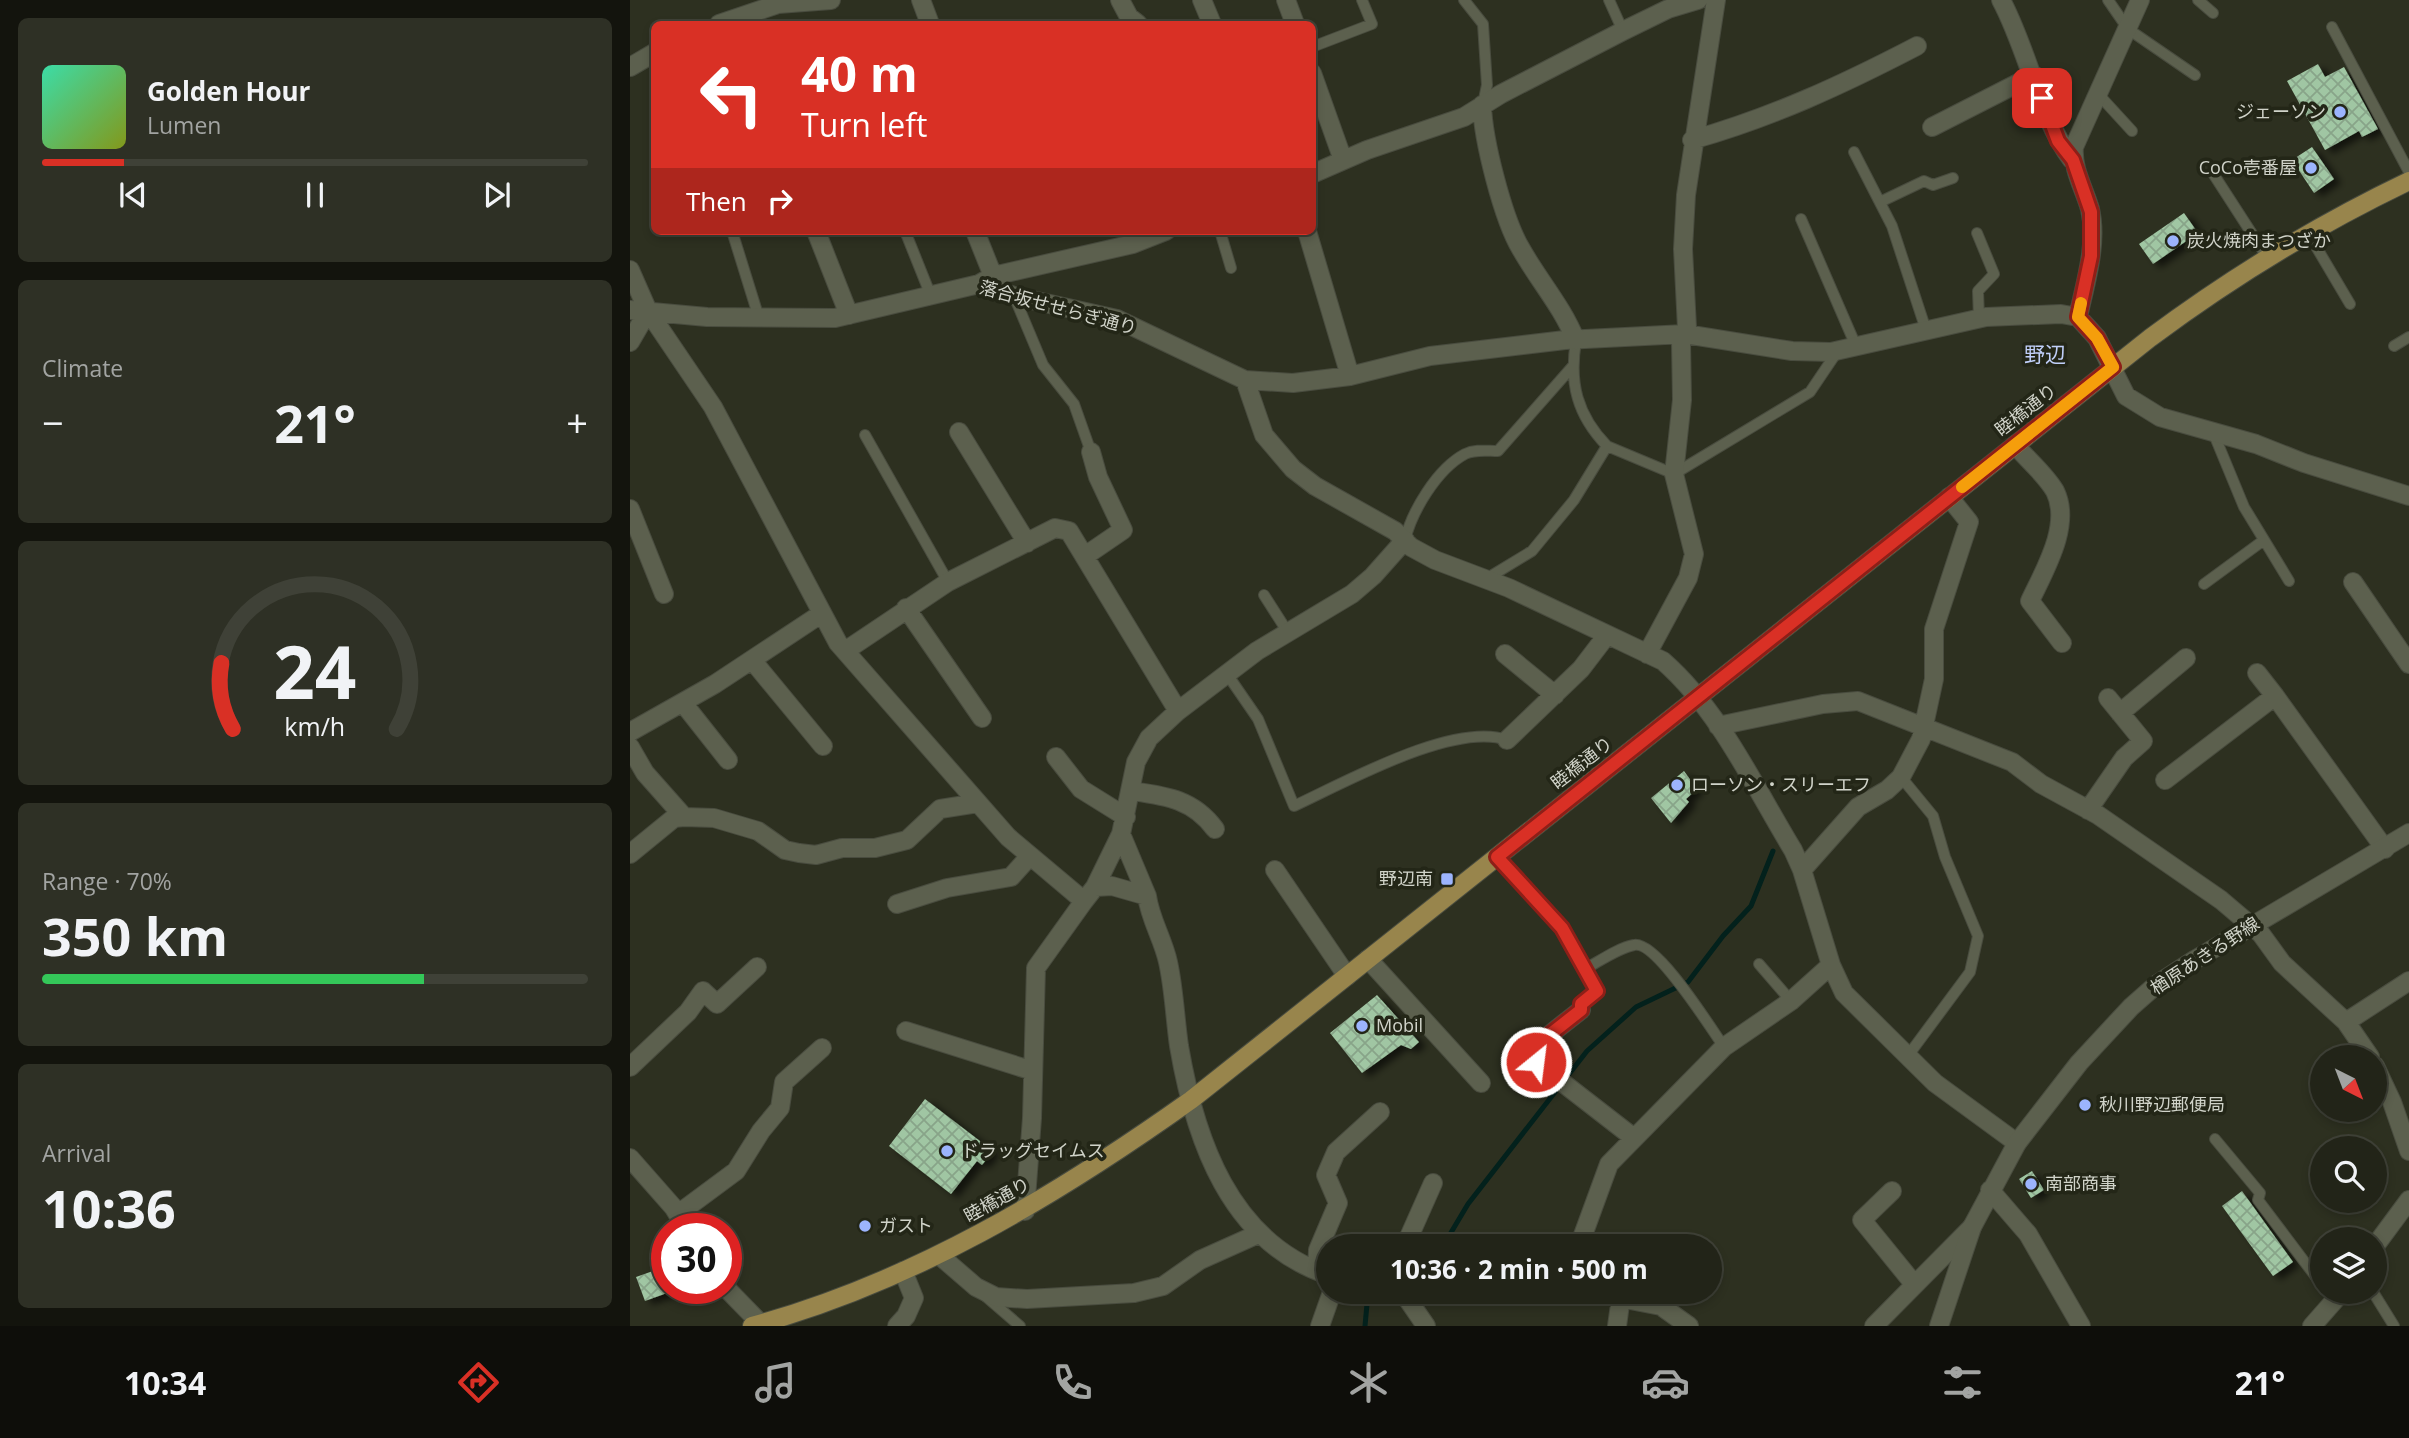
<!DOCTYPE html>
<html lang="en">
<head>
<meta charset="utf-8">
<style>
  body { margin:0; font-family:"Open Sans","Noto Sans JP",sans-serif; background:#2e3025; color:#f1f3f6; height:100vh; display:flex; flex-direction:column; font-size:26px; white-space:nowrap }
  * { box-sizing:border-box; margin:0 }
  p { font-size:23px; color:#a2a4a2 }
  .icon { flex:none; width:38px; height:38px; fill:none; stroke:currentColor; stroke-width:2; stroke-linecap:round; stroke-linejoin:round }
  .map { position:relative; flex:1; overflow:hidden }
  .side { display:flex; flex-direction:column; gap:18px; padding:18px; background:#13140d; width:630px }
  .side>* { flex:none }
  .banner { position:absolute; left:21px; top:21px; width:665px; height:214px; border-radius:10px; box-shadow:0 4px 10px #0003,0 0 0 2px #3f4137; background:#d93025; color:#fff; overflow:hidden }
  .needle { width:46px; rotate:138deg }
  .buttons { position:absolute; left:1680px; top:1045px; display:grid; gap:14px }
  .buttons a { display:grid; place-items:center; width:77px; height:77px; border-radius:50%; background:#222418; box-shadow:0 4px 10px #0003,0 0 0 2px #3f4137; font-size:35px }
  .speed { position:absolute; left:21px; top:1213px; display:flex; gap:14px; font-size:35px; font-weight:700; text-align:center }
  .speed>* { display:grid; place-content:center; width:91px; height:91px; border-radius:50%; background:#222418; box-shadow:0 4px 10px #0003,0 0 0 2px #3f4137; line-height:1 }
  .speed .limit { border:10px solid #d22; background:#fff; color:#111 }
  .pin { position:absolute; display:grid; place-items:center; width:60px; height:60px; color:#fff; margin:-30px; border-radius:14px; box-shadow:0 4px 10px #0006 }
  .me { position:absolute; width:77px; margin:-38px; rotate:29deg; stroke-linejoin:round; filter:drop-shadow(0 0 5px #0008) }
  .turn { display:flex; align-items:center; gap:24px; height:147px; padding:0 35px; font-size:32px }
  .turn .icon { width:91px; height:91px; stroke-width:2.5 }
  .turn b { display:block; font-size:49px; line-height:60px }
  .then { display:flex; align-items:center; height:66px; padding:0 35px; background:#0003; gap:14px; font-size:26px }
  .big { font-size:52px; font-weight:700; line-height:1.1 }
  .side .card { flex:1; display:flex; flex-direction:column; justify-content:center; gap:10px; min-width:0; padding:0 24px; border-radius:10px; background:#2e3025 }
  .side .dial { align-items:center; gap:0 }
  .dial svg { height:182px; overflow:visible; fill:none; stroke:#3f4137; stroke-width:7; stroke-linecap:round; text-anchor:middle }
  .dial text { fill:#f1f3f6; stroke:none }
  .song { display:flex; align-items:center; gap:21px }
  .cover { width:84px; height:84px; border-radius:10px; background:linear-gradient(135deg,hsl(160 70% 55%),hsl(70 70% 35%)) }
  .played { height:7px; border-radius:4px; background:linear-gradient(90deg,#d93025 15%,#3f4137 15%) }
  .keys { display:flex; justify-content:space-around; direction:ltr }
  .heat { display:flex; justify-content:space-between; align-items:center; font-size:38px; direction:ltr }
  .charge { height:10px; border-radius:5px; background:linear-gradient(90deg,#34c759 70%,#3f4137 0) }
  .trip { position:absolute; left:686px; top:1234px; width:406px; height:70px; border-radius:35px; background:#222418; box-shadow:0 4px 10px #0003,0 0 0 2px #3f4137; font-weight:700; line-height:70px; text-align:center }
  .tabs { display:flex; height:112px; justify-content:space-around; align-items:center; background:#0e0e0a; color:#a2a4a2 }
  .tabs .icon { width:49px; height:49px }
  .tabs .current { color:#d93025 }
  .tabs b { font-size:32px; color:#f1f3f6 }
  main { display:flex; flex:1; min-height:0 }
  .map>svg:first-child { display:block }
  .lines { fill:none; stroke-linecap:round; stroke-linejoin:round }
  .stream { stroke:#03211c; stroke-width:5 }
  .building { fill:url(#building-cross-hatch); filter:url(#shadow) }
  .service-casing { stroke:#494c3f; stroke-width:12 }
  .minor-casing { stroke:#494c3f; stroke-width:20 }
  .secondary-casing { stroke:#494c3f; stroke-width:20 }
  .primary-casing { stroke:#494c3f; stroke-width:20 }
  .service { stroke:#5c604e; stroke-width:10 }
  .minor { stroke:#5c604e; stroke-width:18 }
  .secondary { stroke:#5c604e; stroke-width:18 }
  .primary { stroke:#98854c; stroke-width:18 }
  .route-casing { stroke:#8d1f18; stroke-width:18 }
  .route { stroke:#d93025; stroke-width:12 }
  .slow { stroke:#f59e0b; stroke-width:12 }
  .poi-dot { fill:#9cb4fd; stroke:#232617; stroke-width:2.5 }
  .labels { text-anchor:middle; stroke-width:7; stroke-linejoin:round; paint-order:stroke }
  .poi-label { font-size:18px; fill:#d0d3c9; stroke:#232617; text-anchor:start }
  .street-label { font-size:18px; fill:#d0d3c9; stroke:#232617 }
  .quarter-label { font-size:21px; fill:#c0cff9; stroke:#232617 }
</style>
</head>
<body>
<main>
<section class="side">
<div class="card">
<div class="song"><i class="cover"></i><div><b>Golden Hour</b><p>Lumen</p></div></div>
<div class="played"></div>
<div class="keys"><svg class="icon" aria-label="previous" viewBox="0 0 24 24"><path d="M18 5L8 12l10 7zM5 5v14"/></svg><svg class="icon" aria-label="pause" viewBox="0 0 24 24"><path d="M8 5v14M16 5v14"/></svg><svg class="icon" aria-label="next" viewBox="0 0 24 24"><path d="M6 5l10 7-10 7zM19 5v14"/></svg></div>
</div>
<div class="card"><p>Climate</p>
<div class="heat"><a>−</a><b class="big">21°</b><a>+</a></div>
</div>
<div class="card dial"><svg viewBox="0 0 100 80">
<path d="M14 69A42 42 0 1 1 86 69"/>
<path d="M14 69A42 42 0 0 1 9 40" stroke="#d93025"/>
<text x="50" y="56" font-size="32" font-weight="700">24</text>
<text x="50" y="72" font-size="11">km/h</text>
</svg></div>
<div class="card"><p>Range · 70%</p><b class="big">350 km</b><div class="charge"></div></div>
<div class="card"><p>Arrival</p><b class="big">10:36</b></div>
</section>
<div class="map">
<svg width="1779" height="1326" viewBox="0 0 1779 1326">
  <defs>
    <pattern id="building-cross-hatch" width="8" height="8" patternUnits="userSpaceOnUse" patternTransform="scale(1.75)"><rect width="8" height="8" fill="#a0c6a3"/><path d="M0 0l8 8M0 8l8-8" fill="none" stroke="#88a489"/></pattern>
    <filter id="shadow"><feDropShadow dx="7" dy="4" stdDeviation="3.5" flood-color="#0009"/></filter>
  </defs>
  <rect width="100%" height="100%" fill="#2d3020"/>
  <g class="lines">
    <path class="stream" d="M 813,1246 L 838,1204 L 957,1051 L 1006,1007 L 1058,982 L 1093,936 L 1121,906 L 1143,851
      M 735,1326 L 737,1304"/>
  </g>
  <path class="building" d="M 1688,64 L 1695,77 L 1714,67 L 1748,129 L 1732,137 L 1729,131 L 1695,150 L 1657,81 Z
    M 1682,147 L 1704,179 L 1684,193 L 1662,160 Z
    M 1554,213 L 1568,233 L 1523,264 L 1509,244 Z
    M 1054,771 L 1067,789 L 1056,799 L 1059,802 L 1041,823 L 1021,798 Z
    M 747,995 L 789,1042 L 781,1049 L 771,1045 L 732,1073 L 700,1033 Z
    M 295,1099 L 363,1151 L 352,1165 L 347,1161 L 321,1194 L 259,1146 Z
    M 1402,1171 L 1414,1190 L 1401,1198 L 1389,1179 Z
    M 1612,1191 L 1663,1262 L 1643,1276 L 1592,1206 Z
    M 37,1266 L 37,1293 L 15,1301 L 6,1277 Z"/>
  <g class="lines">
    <defs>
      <path id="service" d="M 834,0 L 853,24 L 857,85 L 853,104
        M 979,0 L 993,31
        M 1478,0 L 1498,29 L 1565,75
        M 1568,0 L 1583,13
        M 1702,27 L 1779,172
        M 682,47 L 742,24 L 732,0
        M 1469,95 L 1502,131
        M 1224,152 L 1262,226 L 1296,330
        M 1584,175 L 1637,257
        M 1250,202 L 1294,181 L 1303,185 L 1323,178
        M 1171,219 L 1226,346
        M 102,231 L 129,318
        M 275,231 L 301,296
        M 590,231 L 601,268
        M 1347,233 L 1364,274 L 1348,291 L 1349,318
        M 1678,233 L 1720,304
        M 384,296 L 413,365 L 444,404 L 461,452
        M 1764,346 L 1779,337
        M 1583,432 L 1614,507 L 1659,581
        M 235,435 L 318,582
        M 977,446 L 1044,474 L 1180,392 L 1207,352
        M 775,540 C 782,511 807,469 835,454 C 845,449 857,451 868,451 L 942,367
        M 856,579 L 902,551 L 944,500 L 977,446 C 947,415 939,383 946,341
        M 1574,584 L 1634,540
        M 634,595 L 657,631
        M 597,674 L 628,719 L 664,806 C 714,783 824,721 877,740
        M 1271,777 L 1303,816 L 1315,857 L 1348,936 L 1340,972 L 1277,1057
        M 867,857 L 932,928 L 967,991 L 951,1004 L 951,1010
        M 1129,964 L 1161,1001
        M 955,969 C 970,961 988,948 1004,945 C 1026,940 1080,1027 1094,1047
        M 1585,1139 L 1630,1193 L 1628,1200 L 1692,1285
        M 1743,1292 L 1764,1326
        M 354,1295 L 390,1326"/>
      <path id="minor" d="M 147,0 L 148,4 L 201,0
        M 291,0 L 300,24
        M 490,0 L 499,17 L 508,24
        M 572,0 L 582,24
        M 656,0 L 665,24
        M 1371,0 C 1398,50 1409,116 1442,160
        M 89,24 L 148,4
        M 0,67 L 24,53
        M 682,73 L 713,160
        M 852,105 C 853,140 873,219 891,249 C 909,281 932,306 946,341
        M 1302,127 L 1404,75
        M 1062,140 C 1143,117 1212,85 1287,46
        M 682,174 L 737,150 L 834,117 L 871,94 L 993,31 L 1038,9 L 1068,0
        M 186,231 L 219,315
        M 345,231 L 363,276
        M 677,231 L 720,376
        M 0,270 L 18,311 L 83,407 L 208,643 L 378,837 L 454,901 L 465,887 L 491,834 L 506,762 L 519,738 L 548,711 L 627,651 L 722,594 L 743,576 L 775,540
        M 349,284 L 363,276 L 503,244 L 536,231
        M 0,310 L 77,317 L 205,318 L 349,284 L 384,296 L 487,319 L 615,380 L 663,383 L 720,376 L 800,356 L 935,340 L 1055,334 L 1162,351 L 1201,352 L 1356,317 L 1431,314 L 1448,317 L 1467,338 L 1496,396 L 1530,417 L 1626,444 L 1674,463 L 1779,496
        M 1448,317 C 1455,284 1468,244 1460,209 C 1454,188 1442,169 1444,147 L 1510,0
        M 0,342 L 18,311
        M 615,380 L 634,435 L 663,469 L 685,486 L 765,531 L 781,547 L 805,560 L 879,588 L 1033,661 C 1090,711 1124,786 1163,850 L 1172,870 L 1201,965 L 1214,993 L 1305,1083 L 1387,1143
        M 329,432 L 397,543
        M 1385,445 C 1397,459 1416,475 1425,491 C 1442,525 1414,571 1400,601 L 1432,643
        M 0,509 L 34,594
        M 455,556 L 493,530 L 468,477 L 461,452
        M 1723,582 L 1779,664
        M 276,608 L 352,718
        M 215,651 L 318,582 L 425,528 L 439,531 L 548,711
        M 875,654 L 925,695
        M 1017,654 L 1058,578 L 1064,554 L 1044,474 L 1052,400 L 1051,342 L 1057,328 L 1053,249 L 1056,195 L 1086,0
        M 122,660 L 193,746
        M 1627,673 L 1645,696
        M 53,703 L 98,760
        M 1490,713 L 1556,658
        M 1088,726 L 1193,704 L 1228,701 L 1382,762 L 1411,784 L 1468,815 L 1591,900 L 1631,934 L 1652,963 L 1716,1022 L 1740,1057
        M 0,732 L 85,684 L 191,614
        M 877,740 L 951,669 L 977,635
        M 0,747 L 15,773 L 54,817
        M 426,757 L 451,789 L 496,817
        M 1535,780 L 1645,696 L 1755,849
        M 501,791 C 536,796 563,799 585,829
        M 1458,810 L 1494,758 L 1513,741 L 1478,698
        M 491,834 L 517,896
        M 0,854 L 44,818 L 54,817 L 84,818 L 128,831 L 155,850 L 169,853 L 186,855 L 212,848 L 245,848 L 277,840 L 310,809 L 348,803
        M 645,870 L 717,976
        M 1172,870 L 1228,807 L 1257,790 L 1271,777 L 1291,739 L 1304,679 L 1304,629 L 1339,522 L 1319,497
        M 465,887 L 482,886 L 517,896 C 520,919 533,939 538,962 C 544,989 545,1018 549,1046 C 565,1140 600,1242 698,1275
        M 267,904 L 317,888 L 381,877 L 399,857
        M 738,959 L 851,1083
        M 951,1010 L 918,1036 L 906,1062 L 1004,1138
        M 1716,1022 L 1779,981
        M 276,1031 L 403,1071
        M 1745,1066 L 1762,1102 L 1779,1151
        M 0,1067 L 58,1012 L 73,991 L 87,1004 L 127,967
        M 0,1158 L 44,1208 L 56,1228
        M 1262,1191 L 1232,1220 L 1284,1284
        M 395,1211 L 402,1118 L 406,968 L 454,901
        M 48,1214 L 106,1171 L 131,1131 L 150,1108 L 154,1082 L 192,1048
        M 775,1246 L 803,1183
        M 949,1246 L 979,1164 L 1094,1047 L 1161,1001 L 1201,965
        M 1745,1246 L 1779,1200
        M 309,1255 L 346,1287 L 366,1297 L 397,1299 L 504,1293 L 533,1286 L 570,1260 L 628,1234
        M 687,1271 L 688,1250 L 708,1203 L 696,1175 L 706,1152 L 750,1112
        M 96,1288 L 133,1326
        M 763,1292 L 959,1292 L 1031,1306 L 1059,1326
        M 774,1294 L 796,1326
        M 267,1326 L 276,1316 L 284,1298 L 273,1271
        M 690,1326 L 702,1292
        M 987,1326 L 991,1297
        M 1244,1326 L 1342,1227
        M 1682,1326 L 1712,1292"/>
      <path id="secondary" d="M 1360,1190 L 1398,1234 L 1451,1326
        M 1309,1326 L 1342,1227 L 1387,1143 L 1449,1063 L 1501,1007 L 1526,985 L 1566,959 L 1779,833"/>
      <path id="primary" d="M 122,1326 C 283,1282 426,1196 561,1100 L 1520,338 C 1602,277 1687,225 1779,181"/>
    </defs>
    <use href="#service" class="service-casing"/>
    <use href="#minor" class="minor-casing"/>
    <use href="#secondary" class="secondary-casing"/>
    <use href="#primary" class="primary-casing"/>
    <use href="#service" class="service"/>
    <use href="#minor" class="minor"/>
    <use href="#secondary" class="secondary"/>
    <use href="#primary" class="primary"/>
  </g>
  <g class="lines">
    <defs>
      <path id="route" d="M 906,1062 L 918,1036 L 951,1010 L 951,1004 L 967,991 L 932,928 L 867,857 L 1483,367 L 1467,338 L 1448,317 L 1461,256 L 1461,212 L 1443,160 L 1428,141 L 1412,98"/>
    </defs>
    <use href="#route" class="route-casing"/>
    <use href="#route" class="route"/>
    <path class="slow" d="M 1332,487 L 1483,367 L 1467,338 L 1448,317 L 1451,303"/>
  </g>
  <g class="poi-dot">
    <circle cx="1710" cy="112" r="7"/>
    <circle cx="1681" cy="168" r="7"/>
    <circle cx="1543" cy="241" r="7"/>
    <circle cx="1047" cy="785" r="7"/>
    <rect x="810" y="872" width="14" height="14" rx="3.5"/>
    <circle cx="732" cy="1026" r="7"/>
    <circle cx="1455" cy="1105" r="7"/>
    <circle cx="317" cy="1151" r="7"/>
    <circle cx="1401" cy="1184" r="7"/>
    <circle cx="235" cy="1226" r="7"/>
  </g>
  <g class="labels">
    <g class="poi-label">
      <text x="1696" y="118" text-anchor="end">ジェーソン</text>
      <text x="1667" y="174" text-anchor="end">CoCo壱番屋</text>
      <text x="1557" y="247">炭火焼肉まつざか</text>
      <text x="1061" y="791">ローソン・スリーエフ</text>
      <text x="803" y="885" text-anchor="end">野辺南</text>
      <text x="746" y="1032">Mobil</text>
      <text x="1469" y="1111">秋川野辺郵便局</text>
      <text x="331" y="1157">ドラッグセイムス</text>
      <text x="1415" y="1190">南部商事</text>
      <text x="249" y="1232">ガスト</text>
    </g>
    <g class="street-label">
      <text transform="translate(428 308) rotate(15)" y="6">落合坂せせらぎ通り</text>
      <text transform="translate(1396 410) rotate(-38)" y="6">睦橋通り</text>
      <text transform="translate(952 763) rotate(-38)" y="6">睦橋通り</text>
      <text transform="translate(1575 956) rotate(-33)" y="6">楢原あきる野線</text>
      <text transform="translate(367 1200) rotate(-29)" y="6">睦橋通り</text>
    </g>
    <g class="quarter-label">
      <text x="1415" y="362">野辺</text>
    </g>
  </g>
</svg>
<div class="buttons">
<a><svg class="needle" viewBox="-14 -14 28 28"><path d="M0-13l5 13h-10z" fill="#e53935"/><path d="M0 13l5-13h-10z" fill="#a2a4a2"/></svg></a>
<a><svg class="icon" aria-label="search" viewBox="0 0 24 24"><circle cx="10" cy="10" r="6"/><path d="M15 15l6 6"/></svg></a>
<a><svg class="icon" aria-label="layers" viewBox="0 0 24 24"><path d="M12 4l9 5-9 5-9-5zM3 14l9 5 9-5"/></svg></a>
</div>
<div class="speed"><div class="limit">30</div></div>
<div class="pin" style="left:1412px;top:98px;background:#d93025"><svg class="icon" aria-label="arrive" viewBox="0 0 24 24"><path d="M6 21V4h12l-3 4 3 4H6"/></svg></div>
<svg class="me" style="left:906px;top:1062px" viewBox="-20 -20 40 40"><circle r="17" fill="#d93025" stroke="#fff" stroke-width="3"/><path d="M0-11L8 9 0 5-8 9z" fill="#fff"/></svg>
<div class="trip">10:36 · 2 min · 500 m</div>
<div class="banner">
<div class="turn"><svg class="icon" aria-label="left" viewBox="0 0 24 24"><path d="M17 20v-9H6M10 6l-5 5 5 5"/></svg><div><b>40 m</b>Turn left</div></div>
<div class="then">Then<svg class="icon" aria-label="right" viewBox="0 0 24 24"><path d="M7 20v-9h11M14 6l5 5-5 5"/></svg></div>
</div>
</div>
</main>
<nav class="tabs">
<b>10:34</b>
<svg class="icon current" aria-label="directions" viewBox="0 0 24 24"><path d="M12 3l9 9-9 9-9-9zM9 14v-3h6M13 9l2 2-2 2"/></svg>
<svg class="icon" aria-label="music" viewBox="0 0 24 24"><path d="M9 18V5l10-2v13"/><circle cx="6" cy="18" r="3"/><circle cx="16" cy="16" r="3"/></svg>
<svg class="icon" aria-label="phone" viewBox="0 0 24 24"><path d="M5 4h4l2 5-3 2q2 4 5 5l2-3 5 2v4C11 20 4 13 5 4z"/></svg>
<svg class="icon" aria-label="climate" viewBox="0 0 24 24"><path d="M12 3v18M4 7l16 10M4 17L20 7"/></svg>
<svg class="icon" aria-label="car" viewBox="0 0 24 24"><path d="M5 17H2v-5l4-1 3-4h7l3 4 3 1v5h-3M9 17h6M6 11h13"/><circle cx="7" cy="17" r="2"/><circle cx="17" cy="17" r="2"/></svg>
<svg class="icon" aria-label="filters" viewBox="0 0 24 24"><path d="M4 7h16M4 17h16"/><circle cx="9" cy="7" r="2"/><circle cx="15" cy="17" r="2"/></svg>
<b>21°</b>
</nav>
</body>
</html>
